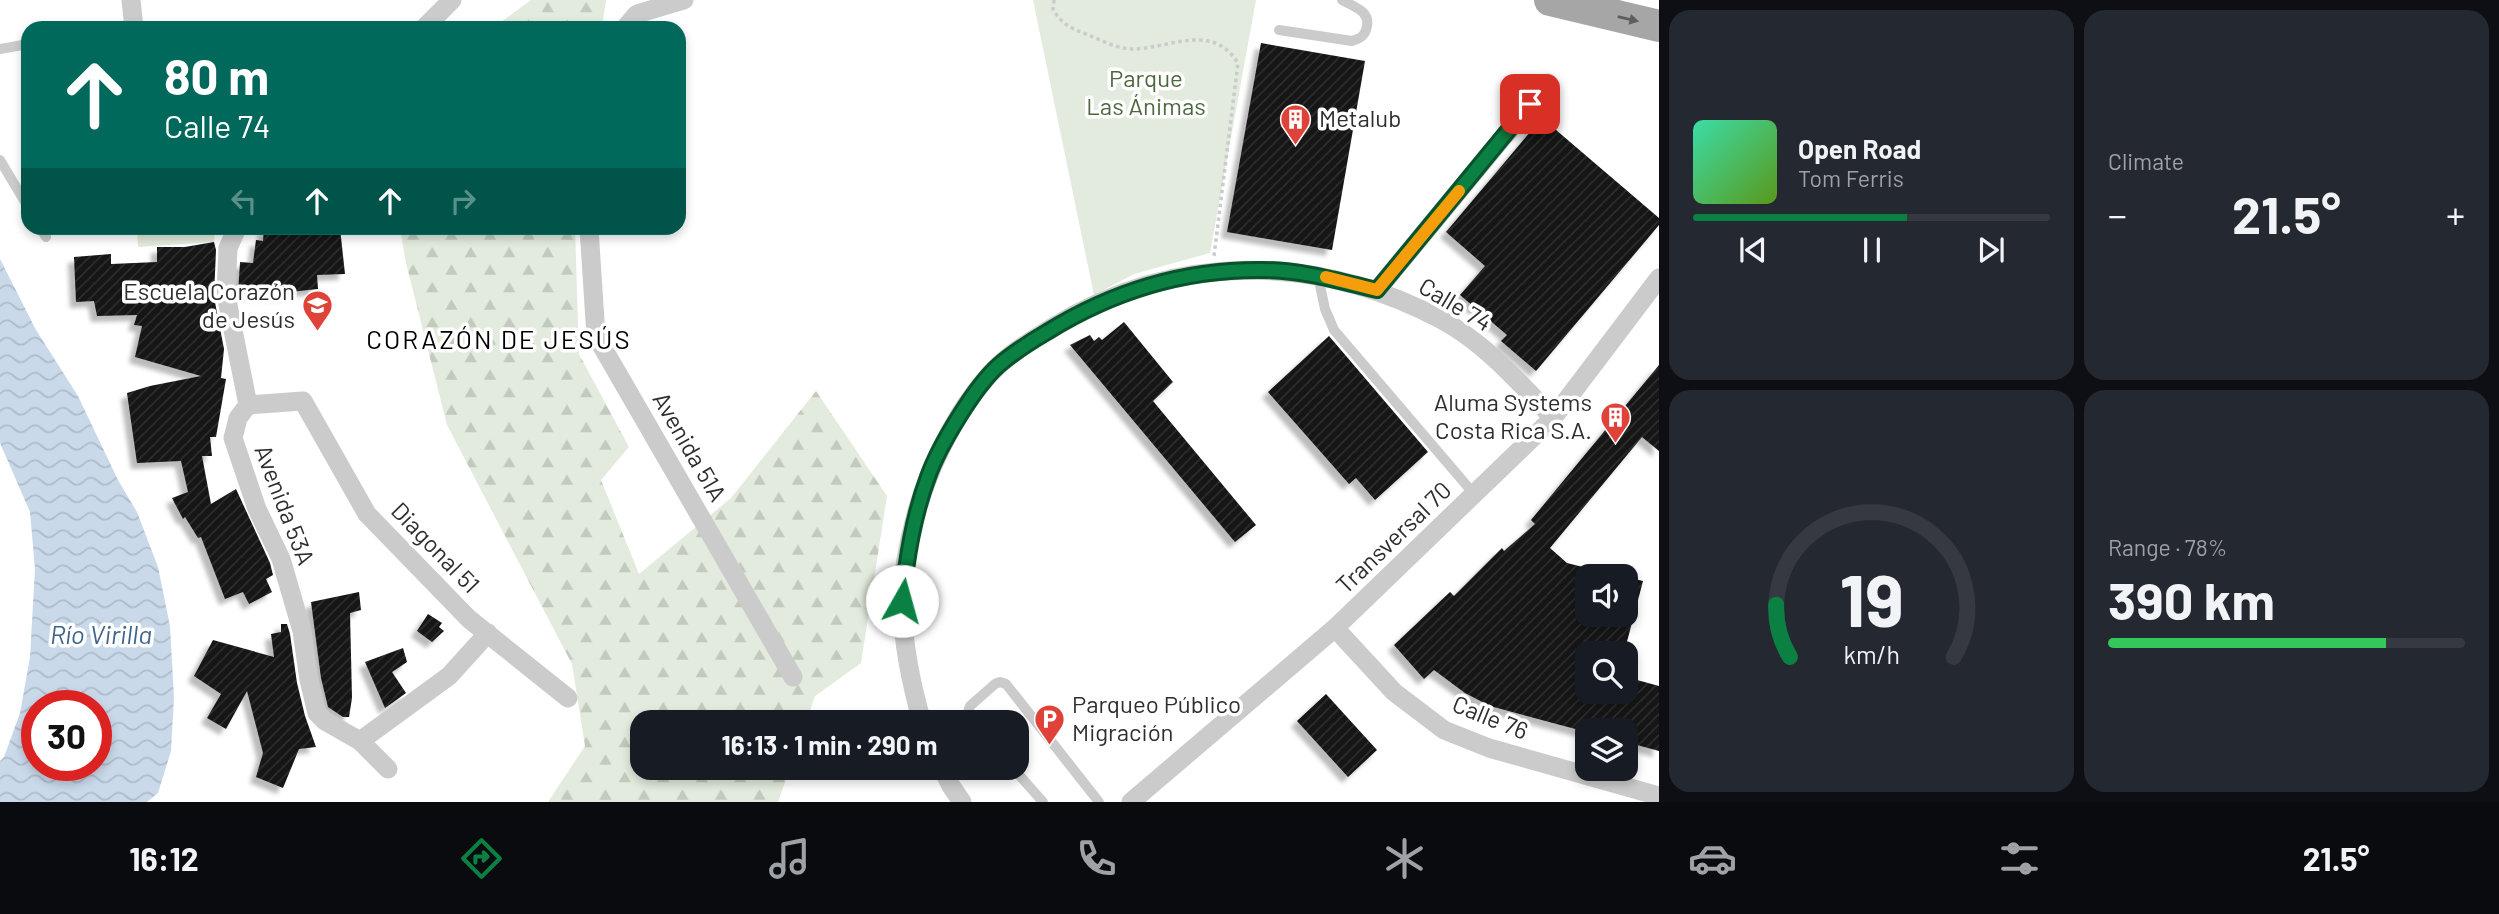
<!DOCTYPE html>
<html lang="en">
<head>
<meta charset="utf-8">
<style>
  body { margin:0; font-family:Barlow,sans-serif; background:#242831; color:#f1f3f6; height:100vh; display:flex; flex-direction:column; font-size:26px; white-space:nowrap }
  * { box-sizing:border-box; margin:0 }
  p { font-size:23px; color:#9ea1a6 }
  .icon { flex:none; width:38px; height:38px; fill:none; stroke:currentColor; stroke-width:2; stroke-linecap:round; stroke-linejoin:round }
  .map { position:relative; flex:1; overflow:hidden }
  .panel { display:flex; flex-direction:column; gap:10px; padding:10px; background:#0d0f14; width:840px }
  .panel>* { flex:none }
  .top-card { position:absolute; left:21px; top:21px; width:665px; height:214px; border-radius:21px; box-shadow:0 4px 10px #0003; background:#00695c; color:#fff; overflow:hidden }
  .fabs { position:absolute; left:1575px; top:564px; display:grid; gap:14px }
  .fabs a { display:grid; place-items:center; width:63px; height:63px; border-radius:14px; background:#171b24; box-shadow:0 4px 10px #0003; font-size:35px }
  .speed { position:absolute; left:21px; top:690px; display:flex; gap:14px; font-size:35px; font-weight:700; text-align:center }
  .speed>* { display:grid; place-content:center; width:91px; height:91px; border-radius:50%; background:#171b24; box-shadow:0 4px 10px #0003; line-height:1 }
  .speed .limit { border:10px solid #d22; background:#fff; color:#111 }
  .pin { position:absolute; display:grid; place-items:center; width:60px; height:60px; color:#fff; margin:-30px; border-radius:14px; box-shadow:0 4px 10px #0006 }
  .me { position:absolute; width:77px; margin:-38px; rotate:7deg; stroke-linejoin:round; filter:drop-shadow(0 0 5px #0008) }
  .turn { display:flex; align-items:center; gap:24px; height:147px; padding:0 28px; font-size:32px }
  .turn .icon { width:91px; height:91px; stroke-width:2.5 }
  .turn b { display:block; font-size:49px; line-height:60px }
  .lanes { display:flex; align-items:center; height:66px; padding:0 28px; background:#0003; justify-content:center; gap:35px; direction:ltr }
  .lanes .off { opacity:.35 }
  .big { font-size:52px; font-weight:700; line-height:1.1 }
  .panel .tile { flex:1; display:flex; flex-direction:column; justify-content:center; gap:10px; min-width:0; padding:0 24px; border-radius:21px; background:#242831 }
  .panel .dial { align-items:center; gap:0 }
  .dial svg { height:182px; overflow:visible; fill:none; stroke:#363941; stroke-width:7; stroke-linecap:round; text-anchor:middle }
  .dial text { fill:#f1f3f6; stroke:none }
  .song { display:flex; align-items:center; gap:21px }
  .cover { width:84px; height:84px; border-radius:10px; background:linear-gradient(135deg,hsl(160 70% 55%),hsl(90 70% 35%)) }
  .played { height:7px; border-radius:4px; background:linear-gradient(90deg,#0b8043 60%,#363941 60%) }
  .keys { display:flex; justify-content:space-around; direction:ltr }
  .heat { display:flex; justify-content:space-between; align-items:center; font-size:38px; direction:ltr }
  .charge { height:10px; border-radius:5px; background:linear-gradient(90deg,#34c759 78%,#363941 0) }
  .panel .tiles { flex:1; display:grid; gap:10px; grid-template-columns:repeat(2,1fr) }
  .trip { position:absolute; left:630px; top:710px; width:399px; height:70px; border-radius:21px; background:#171b24; box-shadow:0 4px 10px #0003; font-weight:700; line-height:70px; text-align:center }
  .menu { display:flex; height:112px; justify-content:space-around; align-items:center; background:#090b0e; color:#9ea1a6 }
  .menu .icon { width:49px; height:49px }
  .menu .selected { color:#0b8043 }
  .menu b { font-size:32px; color:#f1f3f6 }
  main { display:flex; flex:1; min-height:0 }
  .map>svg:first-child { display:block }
  .forest { fill:url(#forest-firs) }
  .green { fill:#e2ebdd }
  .water { fill:url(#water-waves); fill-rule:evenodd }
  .building { fill:url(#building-hatch); filter:url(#shadow) }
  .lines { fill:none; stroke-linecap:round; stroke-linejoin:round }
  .path { stroke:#cbcbcb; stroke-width:3.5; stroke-dasharray:3.5 3.5; stroke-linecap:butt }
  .service { stroke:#cbcbcb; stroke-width:10 }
  .minor { stroke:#cbcbcb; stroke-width:19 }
  .primary { stroke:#a6a6a6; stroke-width:32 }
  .oneway { fill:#5e5e5e }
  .route-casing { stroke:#07532c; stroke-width:18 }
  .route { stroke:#0b8043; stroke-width:12 }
  .slow { stroke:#f59e0b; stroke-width:12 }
  .labels { text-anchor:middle; stroke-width:7; stroke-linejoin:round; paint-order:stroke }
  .park-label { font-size:24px; fill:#4c683e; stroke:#fff }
  .poi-label { font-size:24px; fill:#2e2e2e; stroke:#fff; text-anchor:start }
  .street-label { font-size:24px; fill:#2e2e2e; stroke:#fff }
  .neighbourhood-label { font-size:26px; letter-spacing:2px; fill:#000; stroke:#fff }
  .water-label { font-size:26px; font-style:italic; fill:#40658d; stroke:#fff }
</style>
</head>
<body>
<main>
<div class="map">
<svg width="1659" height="802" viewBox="0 0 1659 802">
  <defs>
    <pattern id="forest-firs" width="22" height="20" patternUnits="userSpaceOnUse" patternTransform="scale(1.75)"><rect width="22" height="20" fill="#e2ebdd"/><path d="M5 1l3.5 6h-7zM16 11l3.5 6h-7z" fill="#c2cabe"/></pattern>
    <pattern id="water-waves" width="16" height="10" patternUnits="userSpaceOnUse" patternTransform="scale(1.75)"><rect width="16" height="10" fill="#cad9ea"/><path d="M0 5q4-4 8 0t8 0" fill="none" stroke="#aebbc9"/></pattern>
    <pattern id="building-hatch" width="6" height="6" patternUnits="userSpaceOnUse" patternTransform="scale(1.75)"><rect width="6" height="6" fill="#151515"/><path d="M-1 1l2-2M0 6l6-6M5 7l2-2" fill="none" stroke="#2f2f2f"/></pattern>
    <filter id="shadow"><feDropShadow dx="-6" dy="6" stdDeviation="2" flood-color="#0004"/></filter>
  </defs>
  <rect width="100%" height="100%" fill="#fff"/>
  <path class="forest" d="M 531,0 L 606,0 L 602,28 L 493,28 Z
    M 400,228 L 575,228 L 579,354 L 629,447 L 601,480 L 639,574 L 731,498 L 816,391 L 887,496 L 861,663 L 815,696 L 806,723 L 642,723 L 642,768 L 790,768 L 778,802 L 548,802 L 585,746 L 572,664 L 447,425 L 406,263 Z"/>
  <path class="green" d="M 1033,0 L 1256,0 L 1210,253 L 1134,274 L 1094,295 Z
    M 137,228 L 215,228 L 214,242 L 138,247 Z"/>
  <path class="water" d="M 0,259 L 36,330 L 78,396 L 118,480 L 137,512 L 158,567 L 170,626 L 174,697 L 171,751 L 158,793 L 147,802 L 0,802 L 0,761 L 4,757 L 20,713 L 30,657 L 35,569 L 30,512 L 0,443 ZM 37,705 L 96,705 L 96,765 L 37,765 Z"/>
  <path class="building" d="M 1261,43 L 1365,61 L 1332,250 L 1227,232 Z
    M 1542,118 L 1659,218 L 1659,225 L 1536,371 L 1501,341 L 1507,335 L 1460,295 L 1485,266 L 1446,232 Z
    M 264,228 L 340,228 L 345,274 L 317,275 L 318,289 L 290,292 L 290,295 L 238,294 L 240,262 L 253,263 L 256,240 L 263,241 Z
    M 214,242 L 216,250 L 214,297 L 224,349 L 221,378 L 226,379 L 216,437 L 210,437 L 212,456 L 202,456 L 211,504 L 236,489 L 270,563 L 273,575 L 266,579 L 272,592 L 249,604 L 243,592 L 225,599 L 201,537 L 198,538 L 185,517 L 183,519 L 172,498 L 188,492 L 181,461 L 137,463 L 127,393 L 150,386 L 201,376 L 135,357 L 142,326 L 134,325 L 137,315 L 97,316 L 94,301 L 76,302 L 74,257 L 111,254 L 111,264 L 157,262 L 157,247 L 185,247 Z
    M 1124,322 L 1173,382 L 1153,401 L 1256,525 L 1235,542 L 1070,345 L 1090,335 L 1094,341 L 1099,337 L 1102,340 Z
    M 1329,336 L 1428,452 L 1375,500 L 1356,478 L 1349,484 L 1268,392 Z
    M 1659,365 L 1659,451 L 1642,437 L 1550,548 L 1567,563 L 1587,568 L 1587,614 L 1626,614 L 1626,577 L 1643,581 L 1624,653 L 1587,653 L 1587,691 L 1626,691 L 1626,677 L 1659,686 L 1659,751 L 1626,742 L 1626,730 L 1579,730 L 1490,706 L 1465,693 L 1434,670 L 1424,679 L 1394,645 L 1450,592 L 1454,596 L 1502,548 L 1504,551 L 1535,524 L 1531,520 Z
    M 359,592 L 361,610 L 350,613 L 352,698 L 349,717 L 343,717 L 328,707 L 321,678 L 311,602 Z
    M 428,614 L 442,623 L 439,627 L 444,631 L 432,642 L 417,631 Z
    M 281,624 L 287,624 L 290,634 L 297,683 L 305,716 L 316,747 L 299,749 L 283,788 L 256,777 L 263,753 L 247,691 L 226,729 L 207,718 L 221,694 L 194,676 L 213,640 L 274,657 L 271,634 L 281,632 Z
    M 403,648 L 407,662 L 392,672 L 406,693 L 385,708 L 365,662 Z
    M 1326,694 L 1377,750 L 1348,777 L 1297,721 Z"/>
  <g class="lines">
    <path class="path" d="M 1054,0 L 1053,9 C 1061,24 1071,28 1086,34 C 1101,40 1117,49 1133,49 C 1171,48 1212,22 1238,63 L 1214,256"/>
    <path class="service" d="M 113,28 L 133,24
      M 1279,30 L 1352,41 C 1361,38 1365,36 1367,26 C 1370,11 1354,7 1342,0
      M 0,49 L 28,44
      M 0,160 L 28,207
      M 40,228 L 46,237
      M 1318,276 L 1325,309 L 1334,330 L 1474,494
      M 973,723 L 968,712 L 970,706 L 995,684 L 1000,682 L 1006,684 L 1099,802
      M 1013,768 L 1043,802"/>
    <path class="minor" d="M 131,0 L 134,28
      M 424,28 L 452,0
      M 625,28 L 637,14 L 684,0
      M 237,228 L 228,248 L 226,295 L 248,405 L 238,418 L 233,438 L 257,509 L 281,559 L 302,631 L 309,680 L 317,713 L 325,721 L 360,741 L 388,769
      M 589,228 L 596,336 L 793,677
      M 1377,290 L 1548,83
      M 248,405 L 303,401 L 367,514 L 469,619 L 568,698
      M 1335,628 L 1394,692 L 1444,730 L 1489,748 L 1659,796
      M 922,723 C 911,682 903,645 902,603 C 902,570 910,535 919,504 C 933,458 962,401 997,367 C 1012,351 1035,339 1053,327 C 1175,252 1317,253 1442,320 C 1486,344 1519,382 1553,418
      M 360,741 L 449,676 L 488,633
      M 942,768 L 951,786 L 962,802
      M 1131,802 L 1335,628 L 1553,418 L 1659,278"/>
    <path class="primary" d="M 1550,0 L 1659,26"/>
  </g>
  <defs><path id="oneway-solid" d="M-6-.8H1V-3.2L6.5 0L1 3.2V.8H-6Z" transform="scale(1.75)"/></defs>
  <use class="oneway" href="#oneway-solid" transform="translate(1628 19) rotate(13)"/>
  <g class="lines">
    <defs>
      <path id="route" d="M 902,601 C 907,558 913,517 928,477 C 939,446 975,386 999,365 C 1013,353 1030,342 1047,332 C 1113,291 1184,269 1263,270 C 1302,270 1339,281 1377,290 L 1530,104"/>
    </defs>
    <use href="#route" class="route-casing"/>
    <use href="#route" class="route"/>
    <path class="slow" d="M 1326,277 L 1377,290 L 1459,191"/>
  </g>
  <defs>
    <symbol id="building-pin" viewBox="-11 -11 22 30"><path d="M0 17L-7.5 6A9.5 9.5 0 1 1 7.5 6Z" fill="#de4238" stroke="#fff"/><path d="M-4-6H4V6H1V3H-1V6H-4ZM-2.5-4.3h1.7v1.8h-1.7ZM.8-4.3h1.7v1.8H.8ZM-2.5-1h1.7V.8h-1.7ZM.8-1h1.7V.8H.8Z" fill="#fff"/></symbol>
    <symbol id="school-pin" viewBox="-11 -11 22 30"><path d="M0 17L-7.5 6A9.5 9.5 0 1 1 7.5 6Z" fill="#de4238" stroke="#fff"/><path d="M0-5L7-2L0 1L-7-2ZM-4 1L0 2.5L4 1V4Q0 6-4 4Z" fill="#fff"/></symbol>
    <symbol id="parking-pin" viewBox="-11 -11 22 30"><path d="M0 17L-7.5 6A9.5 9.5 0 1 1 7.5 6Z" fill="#de4238" stroke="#fff"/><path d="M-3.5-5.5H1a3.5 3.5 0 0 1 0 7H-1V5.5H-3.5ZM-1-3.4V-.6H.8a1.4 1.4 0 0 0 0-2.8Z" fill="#fff"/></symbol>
  </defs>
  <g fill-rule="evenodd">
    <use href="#building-pin" x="1278" y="102" width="35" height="47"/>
    <use href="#school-pin" x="300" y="288" width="35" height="47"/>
    <use href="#building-pin" x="1598" y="400" width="35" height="47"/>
    <use href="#parking-pin" x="1032" y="702" width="35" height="47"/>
  </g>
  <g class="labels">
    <g class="park-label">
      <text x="1146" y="87">Parque<tspan x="1146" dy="28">Las Ánimas</tspan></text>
    </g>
    <g class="poi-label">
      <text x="1319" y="127">Metalub</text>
      <text x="295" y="300" text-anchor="end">Escuela Corazón<tspan x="295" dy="28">de Jesús</tspan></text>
      <text x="1592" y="411" text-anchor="end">Aluma Systems<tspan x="1592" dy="28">Costa Rica S.A.</tspan></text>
      <text x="1072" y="713">Parqueo Público<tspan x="1072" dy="28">Migración</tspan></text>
    </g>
    <g class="street-label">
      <text transform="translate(1455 305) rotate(31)" y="8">Calle 74</text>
      <text transform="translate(689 447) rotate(60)" y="8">Avenida 51A</text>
      <text transform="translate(284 505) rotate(69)" y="8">Avenida 53A</text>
      <text transform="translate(1394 538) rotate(-44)" y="8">Transversal 70</text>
      <text transform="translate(435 548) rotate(46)" y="8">Diagonal 51</text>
      <text transform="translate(1490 718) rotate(22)" y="8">Calle 76</text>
    </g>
    <g class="neighbourhood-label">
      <text x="499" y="349">CORAZÓN DE JESÚS</text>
    </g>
    <g class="water-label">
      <text x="101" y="644">Río Virilla</text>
    </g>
  </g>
</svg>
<div class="fabs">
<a><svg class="icon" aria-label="sound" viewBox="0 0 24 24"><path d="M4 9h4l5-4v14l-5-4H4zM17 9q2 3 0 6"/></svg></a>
<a><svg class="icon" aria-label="search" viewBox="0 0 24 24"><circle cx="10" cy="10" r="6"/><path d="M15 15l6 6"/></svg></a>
<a><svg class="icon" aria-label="layers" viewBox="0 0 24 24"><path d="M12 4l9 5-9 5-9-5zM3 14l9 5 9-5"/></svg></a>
</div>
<div class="speed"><div class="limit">30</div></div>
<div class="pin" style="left:1530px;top:104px;background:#d93025"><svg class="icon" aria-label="arrive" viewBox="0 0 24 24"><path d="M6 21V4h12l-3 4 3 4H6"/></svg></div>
<svg class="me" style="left:902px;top:601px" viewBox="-20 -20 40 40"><circle r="19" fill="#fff"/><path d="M0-13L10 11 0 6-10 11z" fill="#0b8043"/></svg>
<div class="trip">16:13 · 1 min · 290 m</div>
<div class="top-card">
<div class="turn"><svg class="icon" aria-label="ahead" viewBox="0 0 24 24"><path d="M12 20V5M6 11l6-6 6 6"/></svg><div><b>80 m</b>Calle 74</div></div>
<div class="lanes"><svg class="icon off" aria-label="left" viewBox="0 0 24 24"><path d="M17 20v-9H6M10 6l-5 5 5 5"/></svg><svg class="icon" aria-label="ahead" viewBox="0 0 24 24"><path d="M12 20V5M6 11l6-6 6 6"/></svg><svg class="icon" aria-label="ahead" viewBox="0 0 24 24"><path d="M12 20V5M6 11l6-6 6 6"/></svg><svg class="icon off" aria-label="right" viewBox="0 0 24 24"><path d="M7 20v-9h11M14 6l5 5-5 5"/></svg></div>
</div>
</div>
<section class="panel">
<div class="tiles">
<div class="tile">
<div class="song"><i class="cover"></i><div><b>Open Road</b><p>Tom Ferris</p></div></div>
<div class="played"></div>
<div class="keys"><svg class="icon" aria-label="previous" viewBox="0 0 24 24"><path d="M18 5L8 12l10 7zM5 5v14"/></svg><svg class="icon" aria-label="pause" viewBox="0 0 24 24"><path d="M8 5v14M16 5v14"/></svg><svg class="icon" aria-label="next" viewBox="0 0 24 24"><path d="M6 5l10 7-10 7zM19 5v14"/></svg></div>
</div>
<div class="tile"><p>Climate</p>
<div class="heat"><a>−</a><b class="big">21.5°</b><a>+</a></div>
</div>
<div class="tile dial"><svg viewBox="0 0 100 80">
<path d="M14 69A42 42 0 1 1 86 69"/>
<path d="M14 69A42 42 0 0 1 8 46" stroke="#0b8043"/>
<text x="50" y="56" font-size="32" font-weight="700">19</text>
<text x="50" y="72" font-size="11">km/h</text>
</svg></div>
<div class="tile"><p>Range · 78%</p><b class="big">390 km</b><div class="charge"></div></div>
</div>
</section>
</main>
<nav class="menu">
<b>16:12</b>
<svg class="icon selected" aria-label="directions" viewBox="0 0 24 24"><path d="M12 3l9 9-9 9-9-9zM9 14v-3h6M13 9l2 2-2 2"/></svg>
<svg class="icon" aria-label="music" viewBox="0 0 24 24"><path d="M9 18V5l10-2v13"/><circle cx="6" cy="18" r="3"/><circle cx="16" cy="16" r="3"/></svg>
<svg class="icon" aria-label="phone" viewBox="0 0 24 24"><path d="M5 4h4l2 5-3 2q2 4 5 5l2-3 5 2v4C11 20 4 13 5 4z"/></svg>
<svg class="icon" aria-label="climate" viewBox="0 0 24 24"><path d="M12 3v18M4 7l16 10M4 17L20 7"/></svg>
<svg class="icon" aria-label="car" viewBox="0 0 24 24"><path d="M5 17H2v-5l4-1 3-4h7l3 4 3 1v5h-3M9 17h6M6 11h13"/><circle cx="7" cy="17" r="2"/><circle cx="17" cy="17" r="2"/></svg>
<svg class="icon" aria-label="filters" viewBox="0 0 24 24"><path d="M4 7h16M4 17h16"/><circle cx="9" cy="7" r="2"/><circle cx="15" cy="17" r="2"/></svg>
<b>21.5°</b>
</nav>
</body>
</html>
